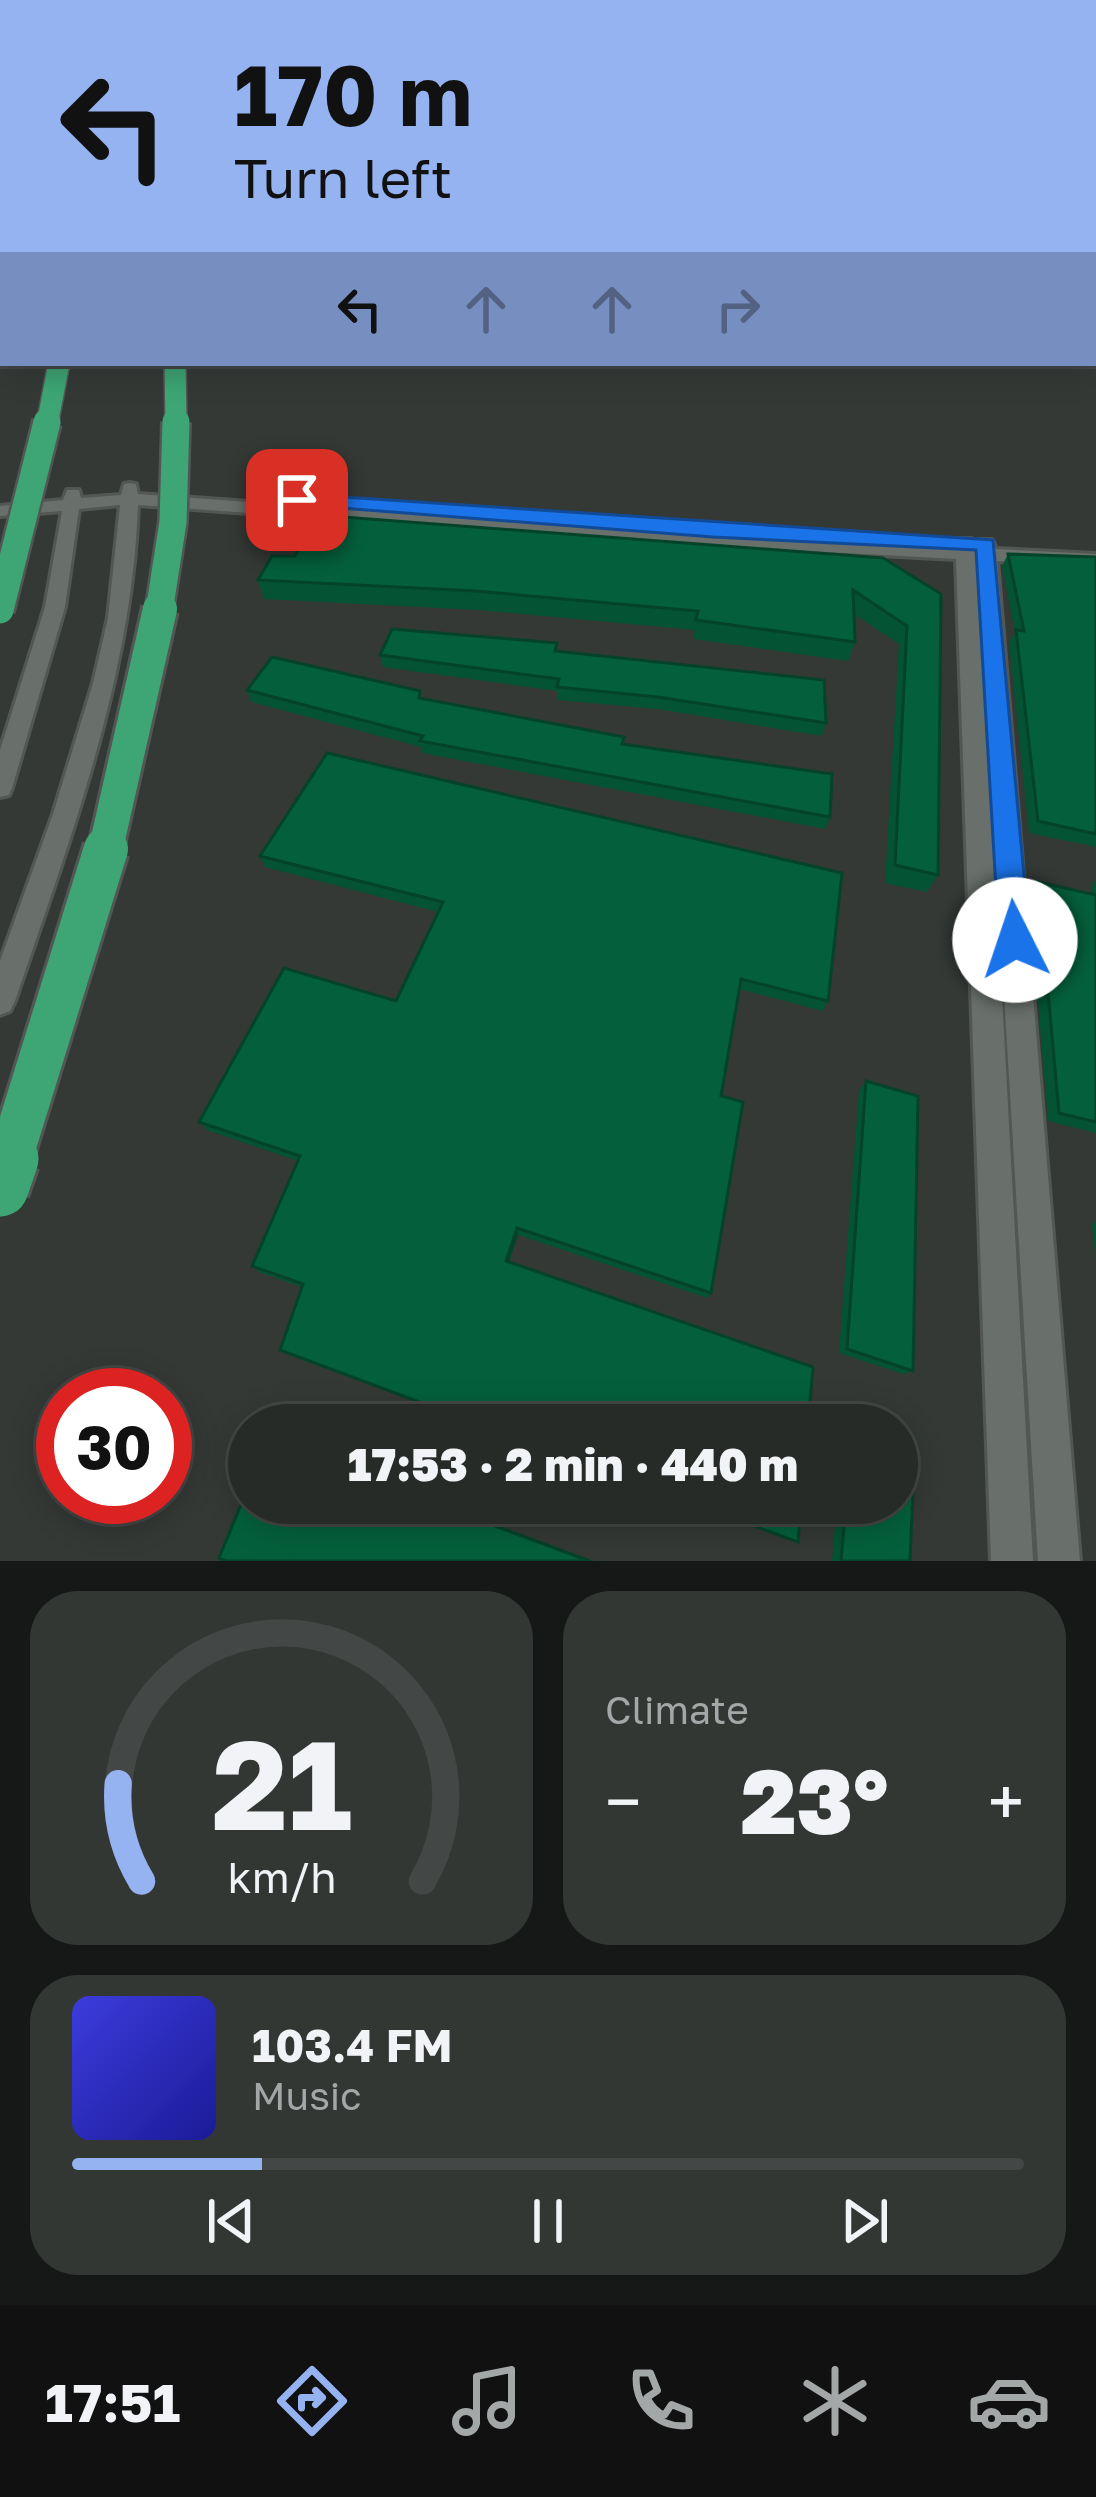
<!DOCTYPE html>
<html lang="en">
<head>
<meta charset="utf-8">
<style>
  body { margin:0; font-family:"Golos Text",sans-serif; background:#333734; color:#f1f3f6; height:100vh; display:flex; flex-direction:column; font-size:45px; white-space:nowrap }
  * { box-sizing:border-box; margin:0 }
  p { font-size:39px; color:#a4a7a8 }
  .icon { flex:none; width:66px; height:66px; fill:none; stroke:currentColor; stroke-width:2; stroke-linecap:round; stroke-linejoin:round }
  .map { position:relative; height:1561px; overflow:hidden }
  .drawer { display:flex; flex-direction:column; gap:30px; padding:30px; background:#151816; flex:1 }
  .drawer>* { flex:none }
  .top-card { position:absolute; left:0px; top:0px; width:1098px; height:366px; box-shadow:0 6px 30px #0003,0 0 0 3px #434745; background:#95b2f1; color:#111; overflow:hidden }
  .speed { position:absolute; left:36px; top:1368px; display:flex; gap:24px; font-size:60px; font-weight:700; text-align:center }
  .speed>* { display:grid; place-content:center; width:156px; height:156px; border-radius:50%; background:#272b28; box-shadow:0 6px 30px #0003,0 0 0 3px #434745; line-height:1 }
  .speed .limit { border:18px solid #d22; background:#fff; color:#111 }
  .pin { position:absolute; display:grid; place-items:center; width:102px; height:102px; color:#fff; margin:-51px; border-radius:24px; box-shadow:0 6px 18px #0006 }
  .me { position:absolute; width:132px; margin:-66px; rotate:356deg; stroke-linejoin:round; filter:drop-shadow(0 0 9px #0008) }
  .turn { display:flex; align-items:center; gap:42px; height:252px; padding:0 36px; font-size:54px }
  .turn .icon { width:156px; height:156px; stroke-width:2.5 }
  .turn b { display:block; font-size:84px; line-height:102px }
  .lanes { display:flex; align-items:center; height:114px; padding:0 36px; background:#0003; justify-content:center; gap:60px; direction:ltr }
  .lanes .off { opacity:.35 }
  .big { font-size:90px; font-weight:800; line-height:1.1 }
  .drawer .widget { flex:1; display:flex; flex-direction:column; justify-content:center; gap:18px; min-width:0; padding:0 42px; border-radius:48px; background:#333734 }
  .drawer .dial { align-items:center; gap:0 }
  .dial svg { height:312px; overflow:visible; fill:none; stroke:#434745; stroke-width:7; stroke-linecap:round; text-anchor:middle }
  .dial text { fill:#f1f3f6; stroke:none }
  .song { display:flex; align-items:center; gap:36px }
  .cover { width:144px; height:144px; border-radius:18px; background:linear-gradient(135deg,hsl(240 70% 55%),hsl(240 70% 35%)) }
  .played { height:12px; border-radius:6px; background:linear-gradient(90deg,#95b2f1 20%,#434745 20%) }
  .keys { display:flex; justify-content:space-around; direction:ltr }
  .heat { display:flex; justify-content:space-between; align-items:center; font-size:66px; direction:ltr }
  .drawer .tiles { flex:1; display:grid; gap:30px; grid-template-columns:1fr 1fr }
  .widget:last-child { grid-column:span 2 }
  .trip { position:absolute; left:228px; top:1404px; width:690px; height:120px; border-radius:60px; background:#272b28; box-shadow:0 6px 30px #0003,0 0 0 3px #434745; font-weight:800; line-height:120px; text-align:center }
  .tabs { display:flex; height:192px; justify-content:space-around; align-items:center; background:#101110; color:#a4a7a8 }
  .tabs .icon { width:84px; height:84px }
  .tabs .active { color:#95b2f1 }
  .tabs b { font-size:54px; color:#f1f3f6 }
  .map>svg:first-child { display:block }
  .lines { fill:none; stroke-linecap:round; stroke-linejoin:round }
  .minor-casing { stroke:#535754; stroke-width:6 }
  .minor { fill:#696f6b; fill-rule:evenodd }
  .highway-bridge-far4-casing { stroke:#535754; stroke-width:24; stroke-linecap:butt }
  .highway-bridge-far3-casing { stroke:#535754; stroke-width:32; stroke-linecap:butt }
  .highway-bridge-far2-casing { stroke:#535754; stroke-width:40; stroke-linecap:butt }
  .highway-bridge-far1-casing { stroke:#535754; stroke-width:50; stroke-linecap:butt }
  .highway-bridge-casing { stroke:#535754; stroke-width:63; stroke-linecap:butt }
  .highway-bridge-far4 { stroke:#3da674; stroke-width:21 }
  .highway-bridge-far3 { stroke:#3da674; stroke-width:27 }
  .highway-bridge-far2 { stroke:#3da674; stroke-width:34 }
  .highway-bridge-far1 { stroke:#3da674; stroke-width:44 }
  .highway-bridge { stroke:#3da674; stroke-width:57 }
  .wall { fill:#035334 }
  .shaded-wall { fill:#03432a }
  .building { fill:#04603c; stroke:#03432a; stroke-width:3 }
  .route { fill:#1a73e8; stroke:#114b97; stroke-width:3 }
</style>
</head>
<body>
<div class="map">
<svg width="1096" height="1561" viewBox="0 0 1096 1561">
  <rect width="100%" height="100%" fill="#343936"/>
  <g class="lines">
    <defs>
      <path id="minor" d="M 1095,237 L 1096,237 L 1096,243 L 1095,243 Z
        M 0,272 L 3,272 L 3,280 L 0,280 Z
        M 130,483 L 136,484 L 138,494 L 713,536 L 956,547 L 959,539 L 971,539 L 977,549 L 980,540 L 992,540 L 996,549 L 1096,554 L 1096,566 L 997,561 L 1080,1561 L 1038,1561 L 978,560 L 1033,1561 L 991,1561 L 956,559 L 713,546 L 138,505 C 132,677 70,839 15,1001 L 10,1011 L 0,1015 L 0,961 L 53,814 L 93,683 L 108,618 L 120,505 L 79,509 L 65,607 L 12,788 L 9,795 L 0,797 L 0,750 L 45,607 L 62,511 L 0,516 L 0,506 L 63,500 L 67,490 L 79,490 L 81,498 L 121,495 L 124,484 Z"/>
    </defs>
    <use href="#minor" class="minor-casing"/>
    <use href="#minor" class="minor"/>
    <defs>
      <path id="highway-bridge-far4" d="M 175,363 L 176,425
        M 47,425 L 59,363"/>
      <path id="highway-bridge-far3" d="M 0,610 L 47,422
        M 159,612 L 173,522 L 176,422"/>
      <path id="highway-bridge-far2" d="M 105,852 L 160,609"/>
      <path id="highway-bridge-far1" d="M 9,1162 L 106,849"/>
      <path id="highway-bridge" d="M 0,1188 L 10,1159"/>
    </defs>
    <use href="#highway-bridge-far4" class="highway-bridge-far4-casing"/>
    <use href="#highway-bridge-far3" class="highway-bridge-far3-casing"/>
    <use href="#highway-bridge-far2" class="highway-bridge-far2-casing"/>
    <use href="#highway-bridge-far1" class="highway-bridge-far1-casing"/>
    <use href="#highway-bridge" class="highway-bridge-casing"/>
    <use href="#highway-bridge-far4" class="highway-bridge-far4"/>
    <use href="#highway-bridge-far3" class="highway-bridge-far3"/>
    <use href="#highway-bridge-far2" class="highway-bridge-far2"/>
    <use href="#highway-bridge-far1" class="highway-bridge-far1"/>
    <use href="#highway-bridge" class="highway-bridge"/>
  </g>
  <path class="wall" d="M 1008,554 L 1096,557 L 1096,847 L 1029,833 L 1009,642 L 1015,633 L 1002,566 Z
    M 272,556 L 941,594 L 938,875 L 927,892 L 885,883 L 899,644 L 854,614 L 855,642 L 848,661 L 693,639 L 695,630 L 478,610 L 264,599 L 258,580 Z
    M 557,651 L 826,723 L 822,736 L 657,709 L 557,700 L 557,691 L 383,667 L 380,655 Z
    M 247,690 L 421,698 L 624,744 L 830,817 L 825,829 L 422,753 L 421,747 L 251,702 Z
    M 260,856 L 828,1001 L 823,1011 L 739,989 L 721,1096 L 711,1293 L 707,1298 L 518,1235 L 509,1262 L 808,1425 L 478,1425 L 287,1354 L 302,1287 L 259,1272 L 252,1266 L 298,1161 L 207,1130 L 199,1122 L 396,1001 L 438,912 L 265,867 Z
    M 1096,880 L 1096,1133 L 1048,1121 L 1029,893 L 1038,882 L 1093,895 L 1091,886 Z
    M 866,1081 L 913,1371 L 903,1374 L 839,1353 L 859,1090 Z
    M 1096,1221 L 1096,1261 L 1092,1224 Z
    M 837,1503 L 897,1503 L 910,1561 L 832,1561 Z"/>
  <path class="shaded-wall" d="M 517,1228 L 518,1235 L 507,1267 L 506,1261 Z
    M 433,1503 L 438,1503 L 594,1561 L 589,1561 Z"/>
  <path class="building" d="M 317,515 L 883,558 L 941,594 L 938,875 L 895,865 L 907,626 L 853,590 L 855,642 L 696,620 L 698,611 L 476,591 L 258,580 L 272,556 L 295,556 Z
    M 1008,554 L 1096,557 L 1096,834 L 1038,821 L 1016,630 L 1024,631 Z
    M 392,629 L 557,643 L 555,651 L 824,680 L 826,723 L 658,697 L 557,687 L 559,679 L 380,655 Z
    M 272,657 L 420,691 L 419,698 L 624,737 L 622,744 L 832,774 L 830,817 L 420,741 L 423,736 L 247,690 Z
    M 327,753 L 842,873 L 828,1001 L 741,979 L 721,1096 L 743,1102 L 711,1293 L 517,1228 L 506,1261 L 813,1367 L 808,1425 L 481,1425 L 280,1350 L 303,1284 L 252,1266 L 300,1156 L 199,1122 L 284,968 L 396,1001 L 443,902 L 260,856 Z
    M 1038,882 L 1096,895 L 1096,1122 L 1059,1113 Z
    M 866,1081 L 918,1096 L 913,1371 L 847,1349 Z
    M 853,1419 L 872,1425 L 853,1425 Z
    M 897,1434 L 915,1440 L 910,1561 L 841,1561 L 846,1503 L 897,1503 Z
    M 249,1485 L 249,1503 L 433,1503 L 589,1561 L 227,1561 L 219,1558 Z
    M 691,1503 L 801,1503 L 798,1542 Z"/>
  <linearGradient id="sky" x2="0" y2="1"><stop stop-color="#1d1f1e"/><stop offset="0.43" stop-color="#4a545d"/><stop offset="1" stop-color="#4a545d" stop-opacity="0"/></linearGradient>
  <rect width="1096" height="386" fill="url(#sky)"/>
  <path class="route" d="M 297,494 L 993,540 L 1030,940 L 1026,950 L 1003,950 L 999,940 L 976,550 L 713,537 L 290,504 L 287,500 Z"/>
</svg>
<div class="speed"><div class="limit">30</div></div>
<div class="pin" style="left:297px;top:500px;background:#d93025"><svg class="icon" aria-label="arrive" viewBox="0 0 24 24"><path d="M6 21V4h12l-3 4 3 4H6"/></svg></div>
<svg class="me" style="left:1015px;top:940px" viewBox="-20 -20 40 40"><circle r="19" fill="#fff"/><path d="M0-13L10 11 0 6-10 11z" fill="#1a73e8"/></svg>
<div class="trip">17:53 · 2 min · 440 m</div>
<div class="top-card">
<div class="turn"><svg class="icon" aria-label="left" viewBox="0 0 24 24"><path d="M17 20v-9H6M10 6l-5 5 5 5"/></svg><div><b>170 m</b>Turn left</div></div>
<div class="lanes"><svg class="icon" aria-label="left" viewBox="0 0 24 24"><path d="M17 20v-9H6M10 6l-5 5 5 5"/></svg><svg class="icon off" aria-label="ahead" viewBox="0 0 24 24"><path d="M12 20V5M6 11l6-6 6 6"/></svg><svg class="icon off" aria-label="ahead" viewBox="0 0 24 24"><path d="M12 20V5M6 11l6-6 6 6"/></svg><svg class="icon off" aria-label="right" viewBox="0 0 24 24"><path d="M7 20v-9h11M14 6l5 5-5 5"/></svg></div>
</div>
</div>
<section class="drawer">
<div class="tiles">
<div class="widget dial"><svg viewBox="0 0 100 80">
<path d="M14 69A42 42 0 1 1 86 69"/>
<path d="M14 69A42 42 0 0 1 8 44" stroke="#95b2f1"/>
<text x="50" y="56" font-size="32" font-weight="700">21</text>
<text x="50" y="72" font-size="11">km/h</text>
</svg></div>
<div class="widget"><p>Climate</p>
<div class="heat"><a>−</a><b class="big">23°</b><a>+</a></div>
</div>
<div class="widget">
<div class="song"><i class="cover"></i><div><b>103.4 FM</b><p>Music</p></div></div>
<div class="played"></div>
<div class="keys"><svg class="icon" aria-label="previous" viewBox="0 0 24 24"><path d="M18 5L8 12l10 7zM5 5v14"/></svg><svg class="icon" aria-label="pause" viewBox="0 0 24 24"><path d="M8 5v14M16 5v14"/></svg><svg class="icon" aria-label="next" viewBox="0 0 24 24"><path d="M6 5l10 7-10 7zM19 5v14"/></svg></div>
</div>
</div>
</section>
<nav class="tabs">
<b>17:51</b>
<svg class="icon active" aria-label="directions" viewBox="0 0 24 24"><path d="M12 3l9 9-9 9-9-9zM9 14v-3h6M13 9l2 2-2 2"/></svg>
<svg class="icon" aria-label="music" viewBox="0 0 24 24"><path d="M9 18V5l10-2v13"/><circle cx="6" cy="18" r="3"/><circle cx="16" cy="16" r="3"/></svg>
<svg class="icon" aria-label="phone" viewBox="0 0 24 24"><path d="M5 4h4l2 5-3 2q2 4 5 5l2-3 5 2v4C11 20 4 13 5 4z"/></svg>
<svg class="icon" aria-label="climate" viewBox="0 0 24 24"><path d="M12 3v18M4 7l16 10M4 17L20 7"/></svg>
<svg class="icon" aria-label="car" viewBox="0 0 24 24"><path d="M5 17H2v-5l4-1 3-4h7l3 4 3 1v5h-3M9 17h6M6 11h13"/><circle cx="7" cy="17" r="2"/><circle cx="17" cy="17" r="2"/></svg>
</nav>
</body>
</html>
